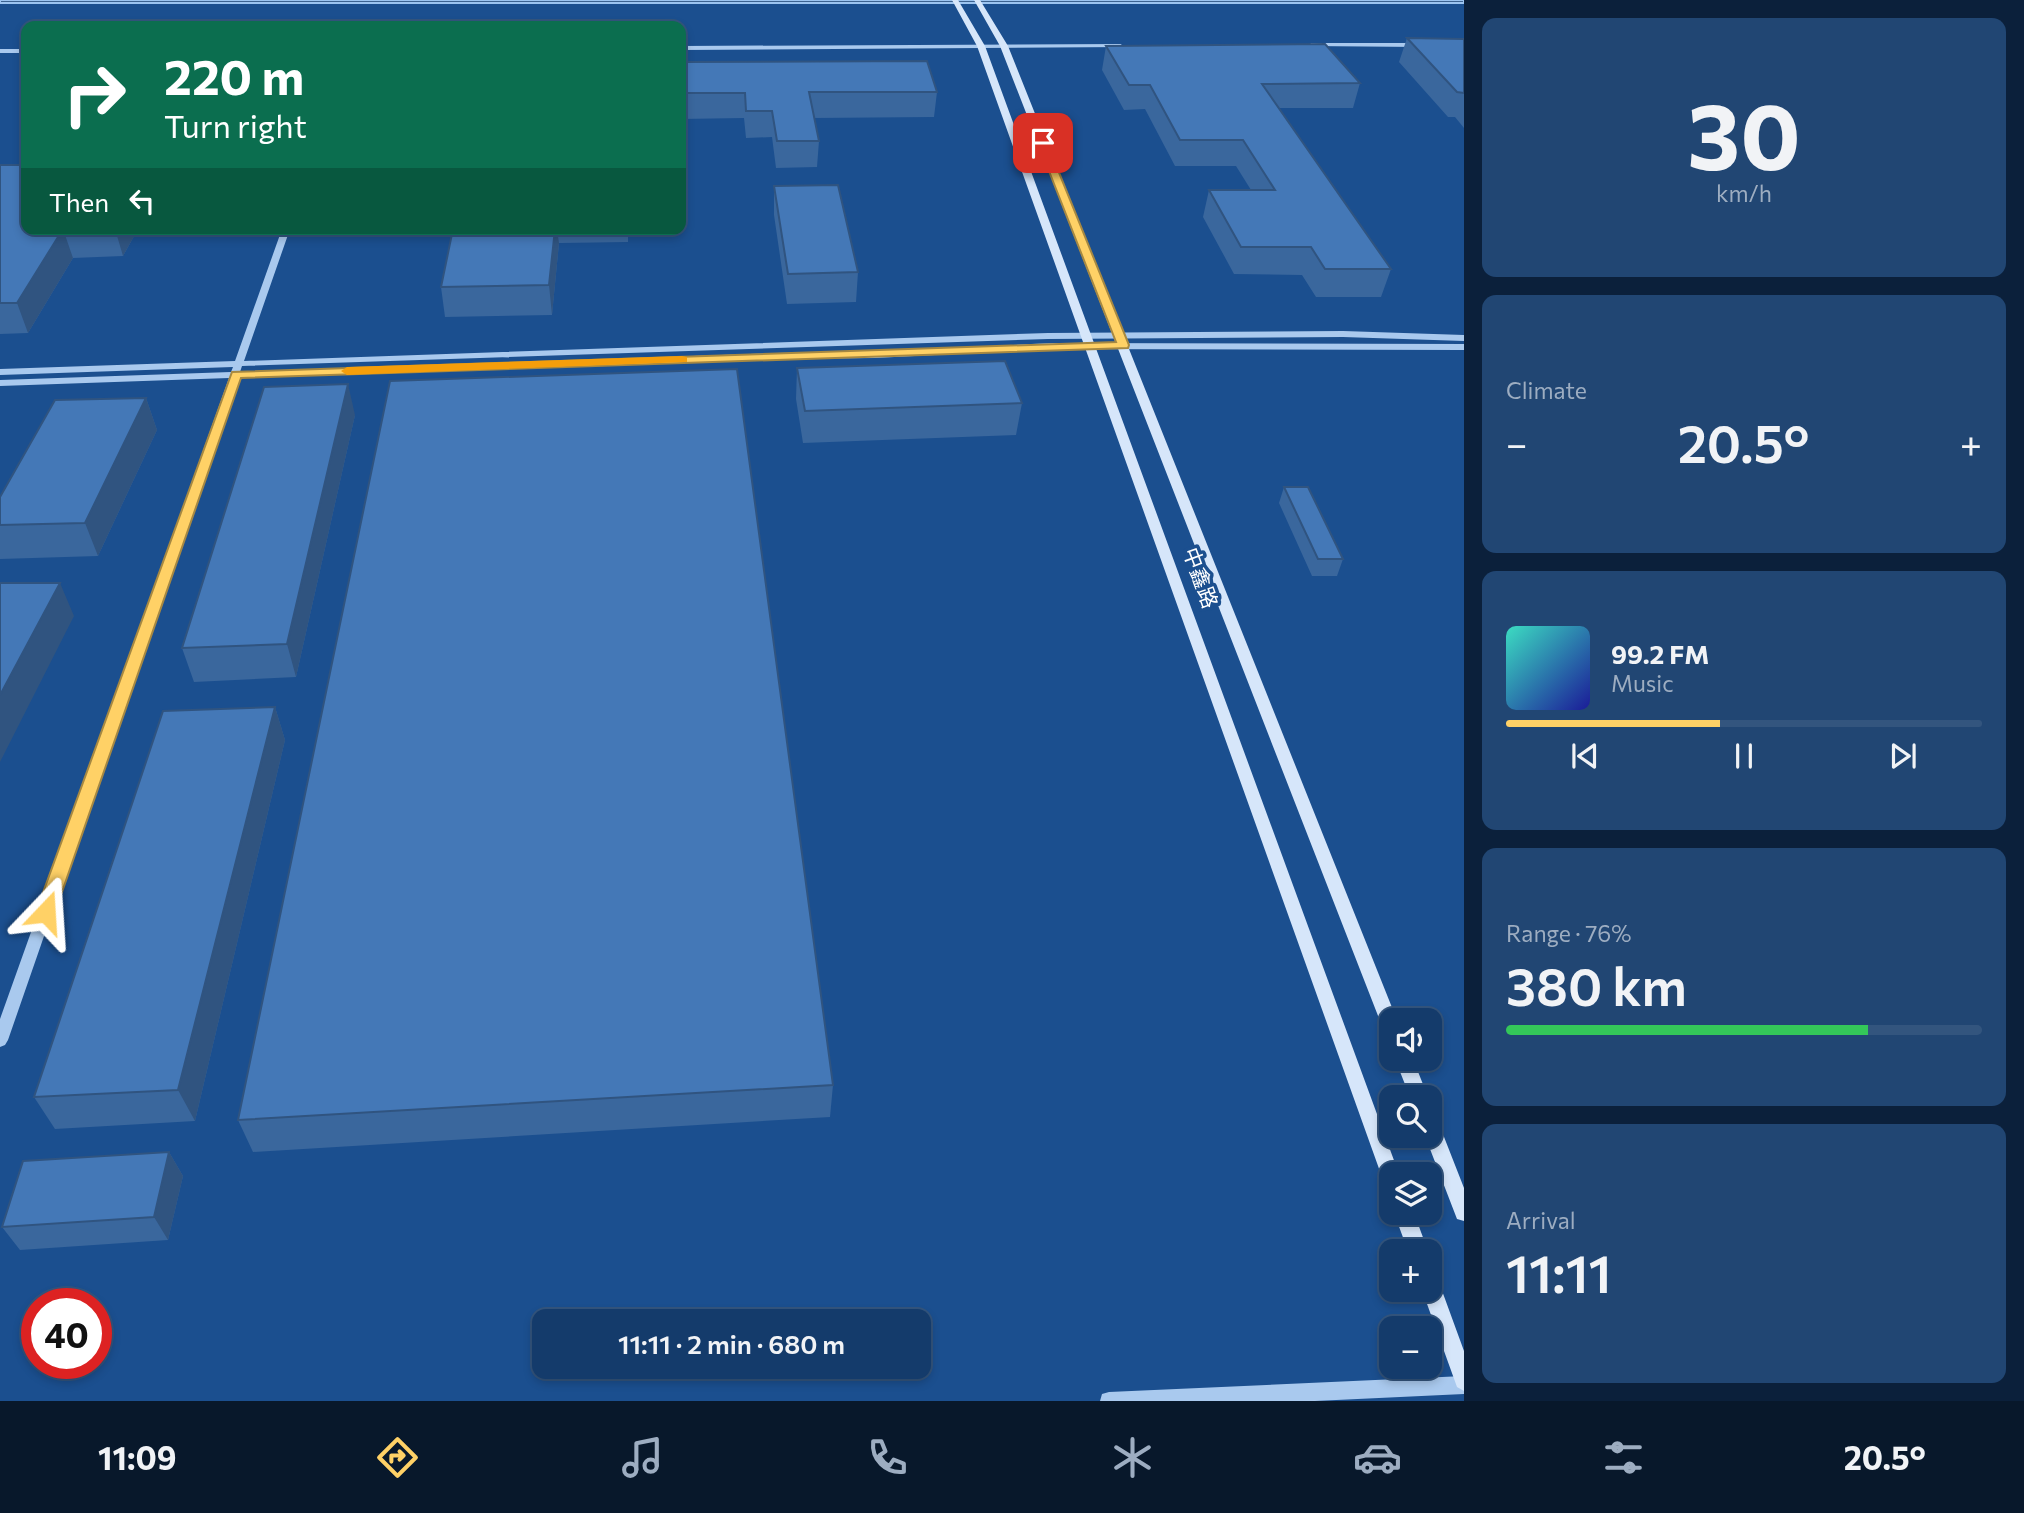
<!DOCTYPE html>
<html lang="en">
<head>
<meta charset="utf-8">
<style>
  body { margin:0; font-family:Commissioner,"Noto Sans SC",sans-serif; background:#214673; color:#f1f3f6; height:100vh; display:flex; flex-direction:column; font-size:26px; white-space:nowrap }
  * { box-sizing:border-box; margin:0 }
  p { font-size:23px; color:#9dadc1 }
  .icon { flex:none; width:38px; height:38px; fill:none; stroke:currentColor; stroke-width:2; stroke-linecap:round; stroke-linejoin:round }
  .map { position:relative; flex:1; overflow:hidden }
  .panel { display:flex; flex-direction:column; gap:18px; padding:18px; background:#0b203b; width:560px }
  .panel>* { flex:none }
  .top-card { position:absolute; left:21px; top:21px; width:665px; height:214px; border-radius:14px; box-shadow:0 4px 10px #0003,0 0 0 2px #33557e; background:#0b6e4f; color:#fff; overflow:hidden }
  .buttons { position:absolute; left:1379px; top:1008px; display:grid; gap:14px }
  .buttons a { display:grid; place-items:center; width:63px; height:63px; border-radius:14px; background:#143b6b; box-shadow:0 4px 10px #0003,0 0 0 2px #33557e; font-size:35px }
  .speed { position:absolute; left:21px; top:1288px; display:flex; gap:14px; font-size:35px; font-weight:700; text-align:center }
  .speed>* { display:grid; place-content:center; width:91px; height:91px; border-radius:50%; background:#143b6b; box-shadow:0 4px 10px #0003,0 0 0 2px #33557e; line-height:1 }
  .speed .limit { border:10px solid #d22; background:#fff; color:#111 }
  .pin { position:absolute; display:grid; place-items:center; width:60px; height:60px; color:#fff; margin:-30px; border-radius:14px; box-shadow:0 4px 10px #0006 }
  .me { position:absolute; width:77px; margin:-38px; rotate:20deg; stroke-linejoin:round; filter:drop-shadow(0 0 5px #0008) }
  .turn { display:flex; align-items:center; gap:24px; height:147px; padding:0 28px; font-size:32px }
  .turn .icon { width:91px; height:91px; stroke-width:2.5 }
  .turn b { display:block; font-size:49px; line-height:60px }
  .then { display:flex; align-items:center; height:66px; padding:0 28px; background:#0003; gap:14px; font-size:26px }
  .big { font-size:52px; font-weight:600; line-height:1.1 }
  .panel .tile { flex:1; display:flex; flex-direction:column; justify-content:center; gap:10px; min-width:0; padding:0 24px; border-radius:14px; background:#214673 }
  .panel .dial { align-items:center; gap:0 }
  .dial b { font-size:91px; line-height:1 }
  .song { display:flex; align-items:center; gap:21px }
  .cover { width:84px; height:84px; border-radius:10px; background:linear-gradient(135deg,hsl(170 70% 55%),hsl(240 70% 35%)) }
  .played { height:7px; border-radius:4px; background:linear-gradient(90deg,#ffd166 45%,#33557e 45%) }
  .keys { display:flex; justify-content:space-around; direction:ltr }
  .heat { display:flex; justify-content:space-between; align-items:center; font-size:38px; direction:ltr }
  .charge { height:10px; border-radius:5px; background:linear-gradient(90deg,#34c759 76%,#33557e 0) }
  .trip { position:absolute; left:532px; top:1309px; width:399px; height:70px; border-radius:14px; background:#143b6b; box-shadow:0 4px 10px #0003,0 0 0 2px #33557e; font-weight:600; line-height:70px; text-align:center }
  .tab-bar { display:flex; height:112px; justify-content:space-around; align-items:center; background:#08182b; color:#9dadc1 }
  .tab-bar .icon { width:49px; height:49px }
  .tab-bar .active { color:#ffd166 }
  .tab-bar b { font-size:32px; color:#f1f3f6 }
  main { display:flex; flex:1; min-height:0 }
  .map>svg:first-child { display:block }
  .water { fill:#3c6290; stroke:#9cc4f0; stroke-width:2 }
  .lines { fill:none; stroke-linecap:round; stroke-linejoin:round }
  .tertiary { fill:#a9c9ee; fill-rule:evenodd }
  .secondary { fill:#d6e6fa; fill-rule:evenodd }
  .wall { fill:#3a679d }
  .shaded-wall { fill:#305480 }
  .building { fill:#4478b7; stroke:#305480; stroke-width:2 }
  .route { fill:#ffd166; stroke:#a68842; stroke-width:2 }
  .slow { fill:#f59e0b }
  .labels { text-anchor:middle; stroke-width:7; stroke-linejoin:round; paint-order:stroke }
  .street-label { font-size:21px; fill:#fff; stroke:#1b4f8f }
</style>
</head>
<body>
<main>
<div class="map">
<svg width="1464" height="1401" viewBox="0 0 1464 1401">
  <rect width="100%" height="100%" fill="#1b4f8f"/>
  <path class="water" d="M 0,0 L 1464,0 L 1464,3 L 0,3 Z"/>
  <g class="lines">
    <path class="tertiary" d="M 1311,43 L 1419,43 L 1422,45 L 1419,47 L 1309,46 Z
      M 1121,44 L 1123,47 L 681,50 L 681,46 Z
      M 0,49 L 26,49 L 26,53 L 0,53 Z
      M 282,229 L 290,229 L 244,361 L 1048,333 L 1343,331 L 1464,335 L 1464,341 L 1343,337 L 1048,339 L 242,366 L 240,372 L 776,353 L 875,352 L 1053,343 L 1464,344 L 1464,350 L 1053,349 L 875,358 L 776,359 L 238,377 L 8,1040 L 5,1045 L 0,1047 L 0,1019 L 229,378 L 0,386 L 0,380 L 231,372 L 233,367 L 0,375 L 0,369 L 235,361 Z
      M 1464,1376 L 1464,1394 L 1315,1401 L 1100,1401 L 1102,1394 L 1109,1392 Z"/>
    <path class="secondary" d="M 952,0 L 958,0 L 985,46 L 1399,1174 L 1391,1174 L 1391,1186 L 1384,1183 L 1382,1177 L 977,46 Z
      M 974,0 L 980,0 L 1008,46 L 1397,1020 L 1391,1020 L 1391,1033 L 1385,1031 L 1382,1026 L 1000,46 Z
      M 1395,1059 L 1413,1059 L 1428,1097 L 1410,1097 Z
      M 1430,1117 L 1437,1119 L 1464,1188 L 1464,1221 L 1457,1219 L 1425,1136 L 1430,1136 Z
      M 1394,1213 L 1414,1213 L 1428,1251 L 1408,1251 Z
      M 1430,1274 L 1437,1277 L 1464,1351 L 1464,1391 L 1457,1387 L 1422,1290 L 1430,1290 Z"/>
  </g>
  <path class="wall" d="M 1407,38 L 1464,39 L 1464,128 L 1455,117 L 1448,117 L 1399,62 Z
    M 1106,46 L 1360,83 L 1353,108 L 1279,108 L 1391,269 L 1381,297 L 1316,297 L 1302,275 L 1234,274 L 1203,217 L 1209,190 L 1251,190 L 1236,166 L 1175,166 L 1145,109 L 1124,110 L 1102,70 Z
    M 681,62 L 937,92 L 934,117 L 814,118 L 819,141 L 817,167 L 776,168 L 772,137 L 746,138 L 744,118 L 681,119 Z
    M 0,165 L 26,229 L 138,229 L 123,256 L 73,258 L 28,333 L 0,334 Z
    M 774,186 L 858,272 L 856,302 L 787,304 L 774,215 Z
    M 453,229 L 628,229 L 628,242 L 559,243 L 552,315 L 445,317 L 441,287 Z
    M 797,368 L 1022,403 L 1016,435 L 803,443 L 796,399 Z
    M 146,398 L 157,430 L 98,556 L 0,559 L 0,497 Z
    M 355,415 L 296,677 L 194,682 L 182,648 Z
    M 1284,487 L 1343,559 L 1337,576 L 1312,576 L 1279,503 Z
    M 275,707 L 285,740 L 195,1121 L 55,1129 L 34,1097 Z
    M 833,1085 L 830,1117 L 253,1152 L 238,1120 Z
    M 169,1152 L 183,1176 L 168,1240 L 20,1250 L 2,1227 Z"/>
  <path class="shaded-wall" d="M 63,229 L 73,258 L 28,333 L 17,303 Z
    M 115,229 L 138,229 L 123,256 Z
    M 555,229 L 557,229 L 559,243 L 552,315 L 549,285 Z
    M 348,384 L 355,415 L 296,677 L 287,644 Z
    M 146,398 L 157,430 L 98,556 L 85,523 Z
    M 60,583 L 74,616 L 0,762 L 0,695 Z
    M 275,707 L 285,740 L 195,1121 L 178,1090 Z
    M 169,1152 L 183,1176 L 168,1240 L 154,1217 Z"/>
  <path class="building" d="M 1407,38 L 1464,39 L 1464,93 L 1457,92 Z
    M 1325,44 L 1360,83 L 1262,84 L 1391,269 L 1325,269 L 1311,247 L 1241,247 L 1209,190 L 1275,190 L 1243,140 L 1180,140 L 1150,85 L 1129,85 L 1106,46 Z
    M 927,61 L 937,92 L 809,92 L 819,141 L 777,141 L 772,111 L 746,111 L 745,93 L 681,93 L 681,62 Z
    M 0,165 L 26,165 L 26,229 L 63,229 L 17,303 L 0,303 Z
    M 838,185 L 858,272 L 788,274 L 774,186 Z
    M 453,229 L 555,229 L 549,285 L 441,287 Z
    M 1005,361 L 1022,403 L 805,411 L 797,368 Z
    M 737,369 L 833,1085 L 238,1120 L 390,381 Z
    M 348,384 L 287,644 L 182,648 L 264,387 Z
    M 146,398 L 85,523 L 0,525 L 0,497 L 55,400 Z
    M 1284,487 L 1308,487 L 1343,559 L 1318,559 Z
    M 0,583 L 60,583 L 0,695 Z
    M 275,707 L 178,1090 L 34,1097 L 163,711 Z
    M 169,1152 L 154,1217 L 2,1227 L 23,1161 Z"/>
  <path class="route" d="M 1043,140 L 1047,143 L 1129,345 L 1128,348 L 241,378 L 55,912 L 52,917 L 46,919 L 39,917 L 36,912 L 232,372 L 1116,342 L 1038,143 Z"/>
  <path class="slow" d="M 682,356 L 687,357 L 687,362 L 347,375 L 341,371 L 347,367 Z"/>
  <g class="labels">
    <g class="street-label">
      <text transform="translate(1200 578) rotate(70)" y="7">中鑫路</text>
    </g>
  </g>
</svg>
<div class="buttons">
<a><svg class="icon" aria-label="sound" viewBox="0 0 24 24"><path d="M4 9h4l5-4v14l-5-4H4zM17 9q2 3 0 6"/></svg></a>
<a><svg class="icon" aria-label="search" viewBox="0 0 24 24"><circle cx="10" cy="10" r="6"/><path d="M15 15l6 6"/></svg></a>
<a><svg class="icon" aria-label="layers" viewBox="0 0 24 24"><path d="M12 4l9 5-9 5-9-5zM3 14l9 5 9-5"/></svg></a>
<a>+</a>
<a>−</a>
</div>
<div class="speed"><div class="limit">40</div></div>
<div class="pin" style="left:1043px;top:143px;background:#d93025"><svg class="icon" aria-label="arrive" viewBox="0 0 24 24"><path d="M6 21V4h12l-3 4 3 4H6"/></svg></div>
<svg class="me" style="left:46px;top:912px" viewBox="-20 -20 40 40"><path d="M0-17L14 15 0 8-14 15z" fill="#ffd166" stroke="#fff" stroke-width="4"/></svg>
<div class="trip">11:11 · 2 min · 680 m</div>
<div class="top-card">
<div class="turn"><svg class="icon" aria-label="right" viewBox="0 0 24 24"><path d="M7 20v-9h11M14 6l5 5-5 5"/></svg><div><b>220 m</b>Turn right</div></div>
<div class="then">Then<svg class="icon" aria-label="left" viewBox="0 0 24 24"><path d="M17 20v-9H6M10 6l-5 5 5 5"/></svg></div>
</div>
</div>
<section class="panel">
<div class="tile dial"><b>30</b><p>km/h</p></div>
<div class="tile"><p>Climate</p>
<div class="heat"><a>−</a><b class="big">20.5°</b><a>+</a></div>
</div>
<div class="tile">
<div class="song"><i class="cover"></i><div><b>99.2 FM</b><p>Music</p></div></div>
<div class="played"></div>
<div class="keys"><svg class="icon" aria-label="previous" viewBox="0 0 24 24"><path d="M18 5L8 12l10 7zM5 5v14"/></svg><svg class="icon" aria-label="pause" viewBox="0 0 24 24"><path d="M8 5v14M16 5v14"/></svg><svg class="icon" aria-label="next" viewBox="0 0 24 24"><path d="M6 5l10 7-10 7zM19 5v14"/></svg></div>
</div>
<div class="tile"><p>Range · 76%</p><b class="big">380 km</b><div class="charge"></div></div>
<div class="tile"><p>Arrival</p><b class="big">11:11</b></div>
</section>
</main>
<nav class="tab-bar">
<b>11:09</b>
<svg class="icon active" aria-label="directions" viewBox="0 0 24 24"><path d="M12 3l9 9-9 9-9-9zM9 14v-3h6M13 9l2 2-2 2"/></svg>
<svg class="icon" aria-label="music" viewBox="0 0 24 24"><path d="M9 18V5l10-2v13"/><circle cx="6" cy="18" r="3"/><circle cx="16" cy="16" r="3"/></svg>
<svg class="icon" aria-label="phone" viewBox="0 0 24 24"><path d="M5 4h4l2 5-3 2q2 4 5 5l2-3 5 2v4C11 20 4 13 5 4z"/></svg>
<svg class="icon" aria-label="climate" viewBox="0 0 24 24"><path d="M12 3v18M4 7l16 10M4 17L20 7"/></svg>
<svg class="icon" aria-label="car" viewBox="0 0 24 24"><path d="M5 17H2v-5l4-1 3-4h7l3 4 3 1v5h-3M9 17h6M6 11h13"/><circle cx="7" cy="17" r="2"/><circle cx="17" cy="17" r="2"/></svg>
<svg class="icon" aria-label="filters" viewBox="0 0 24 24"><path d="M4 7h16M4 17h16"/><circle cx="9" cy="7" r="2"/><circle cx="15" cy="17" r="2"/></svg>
<b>20.5°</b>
</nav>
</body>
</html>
